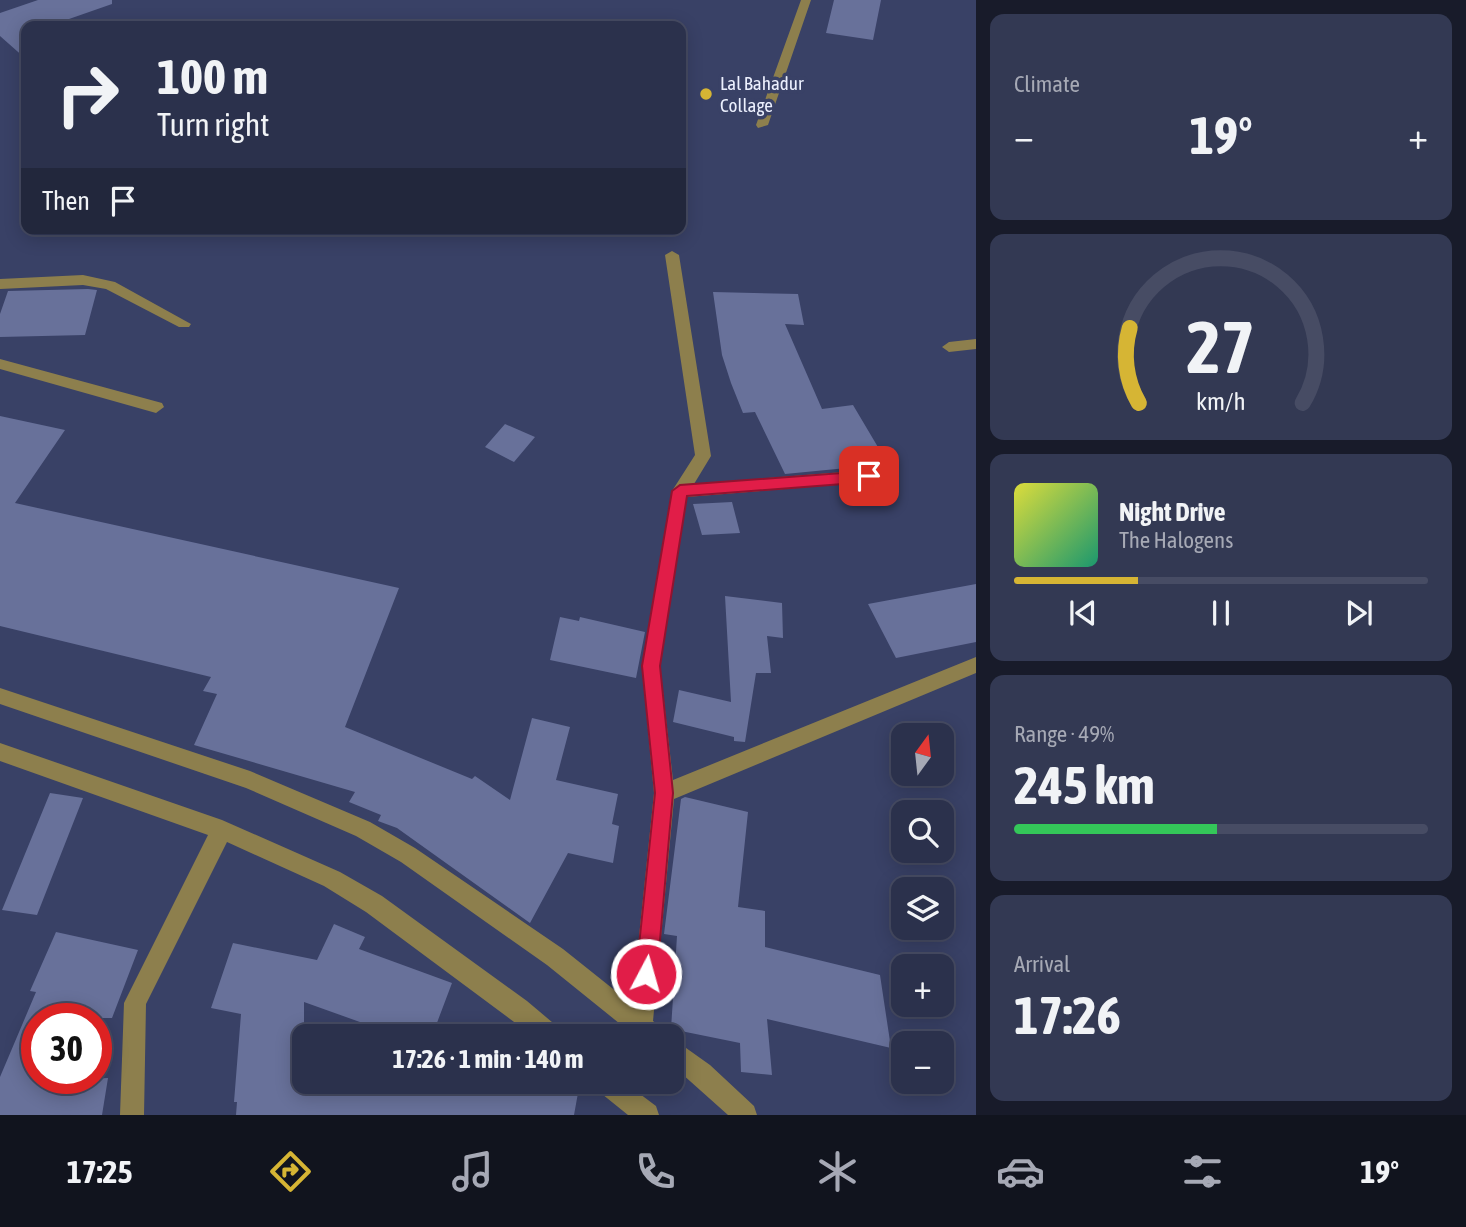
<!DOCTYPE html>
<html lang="en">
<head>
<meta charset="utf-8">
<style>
  body { margin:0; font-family:"Asap Condensed",sans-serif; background:#333953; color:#f1f3f6; height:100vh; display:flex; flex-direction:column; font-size:26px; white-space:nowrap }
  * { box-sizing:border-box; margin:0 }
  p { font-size:23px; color:#a6a9b5 }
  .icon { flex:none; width:38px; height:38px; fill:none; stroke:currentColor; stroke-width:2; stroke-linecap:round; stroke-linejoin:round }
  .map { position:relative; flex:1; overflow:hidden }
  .sheet { display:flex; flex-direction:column; gap:14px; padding:14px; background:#181b2a; width:490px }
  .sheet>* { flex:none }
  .top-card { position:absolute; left:21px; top:21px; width:665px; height:214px; border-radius:14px; box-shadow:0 4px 18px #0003,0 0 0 2px #474c64; background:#2b314c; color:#f1f3f6; overflow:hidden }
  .needle { width:46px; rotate:15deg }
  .tools { position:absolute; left:891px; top:723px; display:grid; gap:14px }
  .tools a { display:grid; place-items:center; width:63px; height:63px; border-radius:14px; background:#2b314c; box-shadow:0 4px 18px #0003,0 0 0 2px #474c64; font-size:35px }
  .speed { position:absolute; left:21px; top:1003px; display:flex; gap:14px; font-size:35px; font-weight:700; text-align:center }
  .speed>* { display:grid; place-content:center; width:91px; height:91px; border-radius:50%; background:#2b314c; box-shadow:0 4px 18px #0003,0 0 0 2px #474c64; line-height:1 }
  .speed .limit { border:10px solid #d22; background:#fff; color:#111 }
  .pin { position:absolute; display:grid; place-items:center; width:60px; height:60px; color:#fff; margin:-30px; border-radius:14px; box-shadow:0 4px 10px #0006 }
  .me { position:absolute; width:77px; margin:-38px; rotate:6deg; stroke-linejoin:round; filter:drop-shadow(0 0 5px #0008) }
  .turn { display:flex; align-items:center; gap:24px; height:147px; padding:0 21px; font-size:32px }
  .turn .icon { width:91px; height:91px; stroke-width:2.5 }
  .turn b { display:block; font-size:49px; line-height:60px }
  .then { display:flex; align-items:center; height:66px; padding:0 21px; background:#0003; gap:14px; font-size:26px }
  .big { font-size:52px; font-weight:700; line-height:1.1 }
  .sheet .card { flex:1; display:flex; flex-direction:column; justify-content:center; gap:10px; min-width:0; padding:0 24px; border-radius:14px; background:#333953 }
  .sheet .dial { align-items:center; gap:0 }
  .dial svg { height:182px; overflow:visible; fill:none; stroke:#474c64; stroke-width:7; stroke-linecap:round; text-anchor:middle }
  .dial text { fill:#f1f3f6; stroke:none }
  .song { display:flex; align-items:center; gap:21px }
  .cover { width:84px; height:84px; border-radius:10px; background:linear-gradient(135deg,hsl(60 70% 55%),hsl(160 70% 35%)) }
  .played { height:7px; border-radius:4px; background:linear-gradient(90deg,#d6b534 30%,#474c64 30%) }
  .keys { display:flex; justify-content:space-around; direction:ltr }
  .heat { display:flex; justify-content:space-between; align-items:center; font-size:38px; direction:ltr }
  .charge { height:10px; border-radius:5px; background:linear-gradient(90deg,#34c759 49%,#474c64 0) }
  .trip { position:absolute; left:292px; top:1024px; width:392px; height:70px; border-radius:14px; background:#2b314c; box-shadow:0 4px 18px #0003,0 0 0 2px #474c64; font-weight:700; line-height:70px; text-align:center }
  .tabs { display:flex; height:112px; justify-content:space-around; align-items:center; background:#11141e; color:#a6a9b5 }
  .tabs .icon { width:49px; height:49px }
  .tabs .current { color:#d6b534 }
  .tabs b { font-size:32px; color:#f1f3f6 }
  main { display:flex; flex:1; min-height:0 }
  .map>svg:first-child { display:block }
  .building { fill:#68719a }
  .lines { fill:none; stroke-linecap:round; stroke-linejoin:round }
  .minor { fill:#8d7f4d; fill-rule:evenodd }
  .route { fill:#e11d48; stroke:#92132f; stroke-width:2 }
  .poi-dot { fill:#d6b534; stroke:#394166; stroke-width:2.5 }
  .labels { text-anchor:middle; stroke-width:7; stroke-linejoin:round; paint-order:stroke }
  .far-poi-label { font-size:19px; fill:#ecf0fe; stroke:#394166; text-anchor:start }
</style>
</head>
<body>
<main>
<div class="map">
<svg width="976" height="1115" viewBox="0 0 976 1115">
  <rect width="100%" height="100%" fill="#394166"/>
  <path class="building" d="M 38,0 L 112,0 L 112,4 L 49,26 L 26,26 L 26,59 L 0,36 L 0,13 Z
    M 834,0 L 881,0 L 873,40 L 826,33 Z
    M 88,289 L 97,290 L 85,335 L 0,337 L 0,314 L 8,291 Z
    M 713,292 L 798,294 L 804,325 L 785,324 L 822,409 L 853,405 L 888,464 L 785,474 L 755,412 L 743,413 L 731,383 L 722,355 Z
    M 0,416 L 65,430 L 15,503 L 399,588 L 345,727 L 472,779 L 475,776 L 510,800 L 532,718 L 570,727 L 556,780 L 618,794 L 612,824 L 619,826 L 613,863 L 568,853 L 530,923 L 397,828 L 378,821 L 381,815 L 349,802 L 355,792 L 194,745 L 217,694 L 203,691 L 211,677 L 0,626 Z
    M 505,424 L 535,437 L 514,462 L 485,447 Z
    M 732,502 L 740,533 L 702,535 L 693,504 Z
    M 976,584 L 976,642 L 896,658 L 868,604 Z
    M 725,596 L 782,603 L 783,638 L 767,636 L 771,673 L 756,673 L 745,742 L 734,741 L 734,737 L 673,722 L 679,690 L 731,702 Z
    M 560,617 L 579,621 L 580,617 L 645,632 L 636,678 L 550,660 Z
    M 50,793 L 83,798 L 37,915 L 2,910 Z
    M 685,797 L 748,812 L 738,907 L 765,911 L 765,947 L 880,975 L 891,1048 L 767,1019 L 772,1075 L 741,1072 L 740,1043 L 671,1029 L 677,936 L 664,934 L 681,799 Z
    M 334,924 L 365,937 L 359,949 L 452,983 L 432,1036 L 399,1036 L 304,1002 L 304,1082 L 580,1082 L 574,1115 L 236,1115 L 237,1102 L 234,1102 L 241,1014 L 211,1008 L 233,943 L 317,960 Z
    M 56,932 L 138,950 L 112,1018 L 37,1018 L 37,1081 L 108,1078 L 102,1115 L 0,1115 L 0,1077 L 36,992 L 30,991 Z"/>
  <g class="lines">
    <path class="minor" d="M 801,0 L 811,0 L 768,125 L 758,128 L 756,125 Z
      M 672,251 L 679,255 L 711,456 L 694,484 L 869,470 L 877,476 L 869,482 L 687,497 L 660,666 L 673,780 L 976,657 L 976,673 L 674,799 L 653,1021 L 662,1028 L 666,1036 L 635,1036 L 547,965 L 401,862 L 356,836 L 246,788 L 0,704 L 0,688 L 250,771 L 370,822 L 415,848 L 563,949 L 632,1004 L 654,793 L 642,666 L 672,491 L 695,455 L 665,255 Z
      M 83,275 L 115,282 L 191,324 L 189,327 L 179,327 L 106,289 L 83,285 L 0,289 L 0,279 Z
      M 976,339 L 976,349 L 949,352 L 942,347 L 949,342 Z
      M 0,359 L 162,403 L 164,407 L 156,413 L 0,369 Z
      M 0,743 L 222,820 L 340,872 L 382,896 L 527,1001 L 559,1028 L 563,1036 L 533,1036 L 366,912 L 324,886 L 227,842 L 146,1004 L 144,1115 L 120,1115 L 124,1003 L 208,835 L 0,761 Z
      M 672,1038 L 710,1065 L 754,1106 L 757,1115 L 728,1115 L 672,1065 Z
      M 593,1082 L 624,1082 L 656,1106 L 659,1115 L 628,1115 L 597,1090 Z"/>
  </g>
  <path class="route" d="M 869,471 L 876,476 L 869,482 L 687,496 L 660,666 L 673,793 L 657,974 L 654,981 L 646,984 L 639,981 L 636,974 L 655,793 L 642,666 L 672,491 L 680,485 Z"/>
  <circle class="poi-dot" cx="706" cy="94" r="7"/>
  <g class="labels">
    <g class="far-poi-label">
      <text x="720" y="90">Lal Bahadur<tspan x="720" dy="22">Collage</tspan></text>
    </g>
  </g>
</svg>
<div class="tools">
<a><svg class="needle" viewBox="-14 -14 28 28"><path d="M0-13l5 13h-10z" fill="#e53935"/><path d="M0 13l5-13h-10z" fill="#a6a9b5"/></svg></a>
<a><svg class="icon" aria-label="search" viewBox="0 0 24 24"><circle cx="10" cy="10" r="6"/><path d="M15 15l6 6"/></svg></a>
<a><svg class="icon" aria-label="layers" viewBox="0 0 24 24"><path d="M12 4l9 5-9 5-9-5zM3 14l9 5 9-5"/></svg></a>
<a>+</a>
<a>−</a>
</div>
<div class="speed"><div class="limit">30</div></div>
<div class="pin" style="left:869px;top:476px;background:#d93025"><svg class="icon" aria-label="arrive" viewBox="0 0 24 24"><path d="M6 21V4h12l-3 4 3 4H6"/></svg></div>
<svg class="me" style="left:646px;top:974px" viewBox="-20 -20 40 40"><circle r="17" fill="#e11d48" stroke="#fff" stroke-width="3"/><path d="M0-11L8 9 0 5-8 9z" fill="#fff"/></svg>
<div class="trip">17:26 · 1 min · 140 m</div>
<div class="top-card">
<div class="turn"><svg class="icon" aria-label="right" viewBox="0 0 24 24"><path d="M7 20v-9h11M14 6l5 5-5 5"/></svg><div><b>100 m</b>Turn right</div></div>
<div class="then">Then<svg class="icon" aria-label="arrive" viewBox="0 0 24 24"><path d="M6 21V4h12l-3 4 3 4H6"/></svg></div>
</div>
</div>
<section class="sheet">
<div class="card"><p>Climate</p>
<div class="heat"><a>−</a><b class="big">19°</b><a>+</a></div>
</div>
<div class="card dial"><svg viewBox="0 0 100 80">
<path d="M14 69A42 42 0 1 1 86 69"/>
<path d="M14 69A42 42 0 0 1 10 36" stroke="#d6b534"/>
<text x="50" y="56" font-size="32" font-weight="700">27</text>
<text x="50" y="72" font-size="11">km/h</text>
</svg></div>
<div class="card">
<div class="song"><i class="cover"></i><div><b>Night Drive</b><p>The Halogens</p></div></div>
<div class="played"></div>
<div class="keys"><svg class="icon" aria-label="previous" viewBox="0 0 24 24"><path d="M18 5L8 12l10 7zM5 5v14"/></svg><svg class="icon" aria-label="pause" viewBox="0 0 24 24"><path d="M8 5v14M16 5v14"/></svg><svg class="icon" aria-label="next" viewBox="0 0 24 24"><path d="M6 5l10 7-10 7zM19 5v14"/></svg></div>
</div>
<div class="card"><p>Range · 49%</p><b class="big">245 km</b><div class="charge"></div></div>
<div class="card"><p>Arrival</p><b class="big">17:26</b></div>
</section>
</main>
<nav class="tabs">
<b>17:25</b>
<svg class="icon current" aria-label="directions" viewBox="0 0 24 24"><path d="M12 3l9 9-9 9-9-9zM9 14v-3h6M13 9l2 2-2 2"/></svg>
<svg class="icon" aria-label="music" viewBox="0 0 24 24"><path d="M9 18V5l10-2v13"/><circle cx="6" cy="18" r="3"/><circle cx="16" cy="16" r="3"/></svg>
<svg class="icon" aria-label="phone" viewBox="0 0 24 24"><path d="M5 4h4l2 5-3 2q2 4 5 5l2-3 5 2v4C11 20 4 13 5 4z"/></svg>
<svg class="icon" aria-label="climate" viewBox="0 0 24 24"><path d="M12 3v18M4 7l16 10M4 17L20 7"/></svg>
<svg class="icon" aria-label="car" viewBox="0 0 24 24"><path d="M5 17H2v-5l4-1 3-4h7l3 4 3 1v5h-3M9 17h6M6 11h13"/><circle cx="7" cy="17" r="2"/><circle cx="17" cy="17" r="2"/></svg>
<svg class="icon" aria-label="filters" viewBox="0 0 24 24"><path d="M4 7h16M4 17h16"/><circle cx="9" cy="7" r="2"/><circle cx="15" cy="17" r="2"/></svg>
<b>19°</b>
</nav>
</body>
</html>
